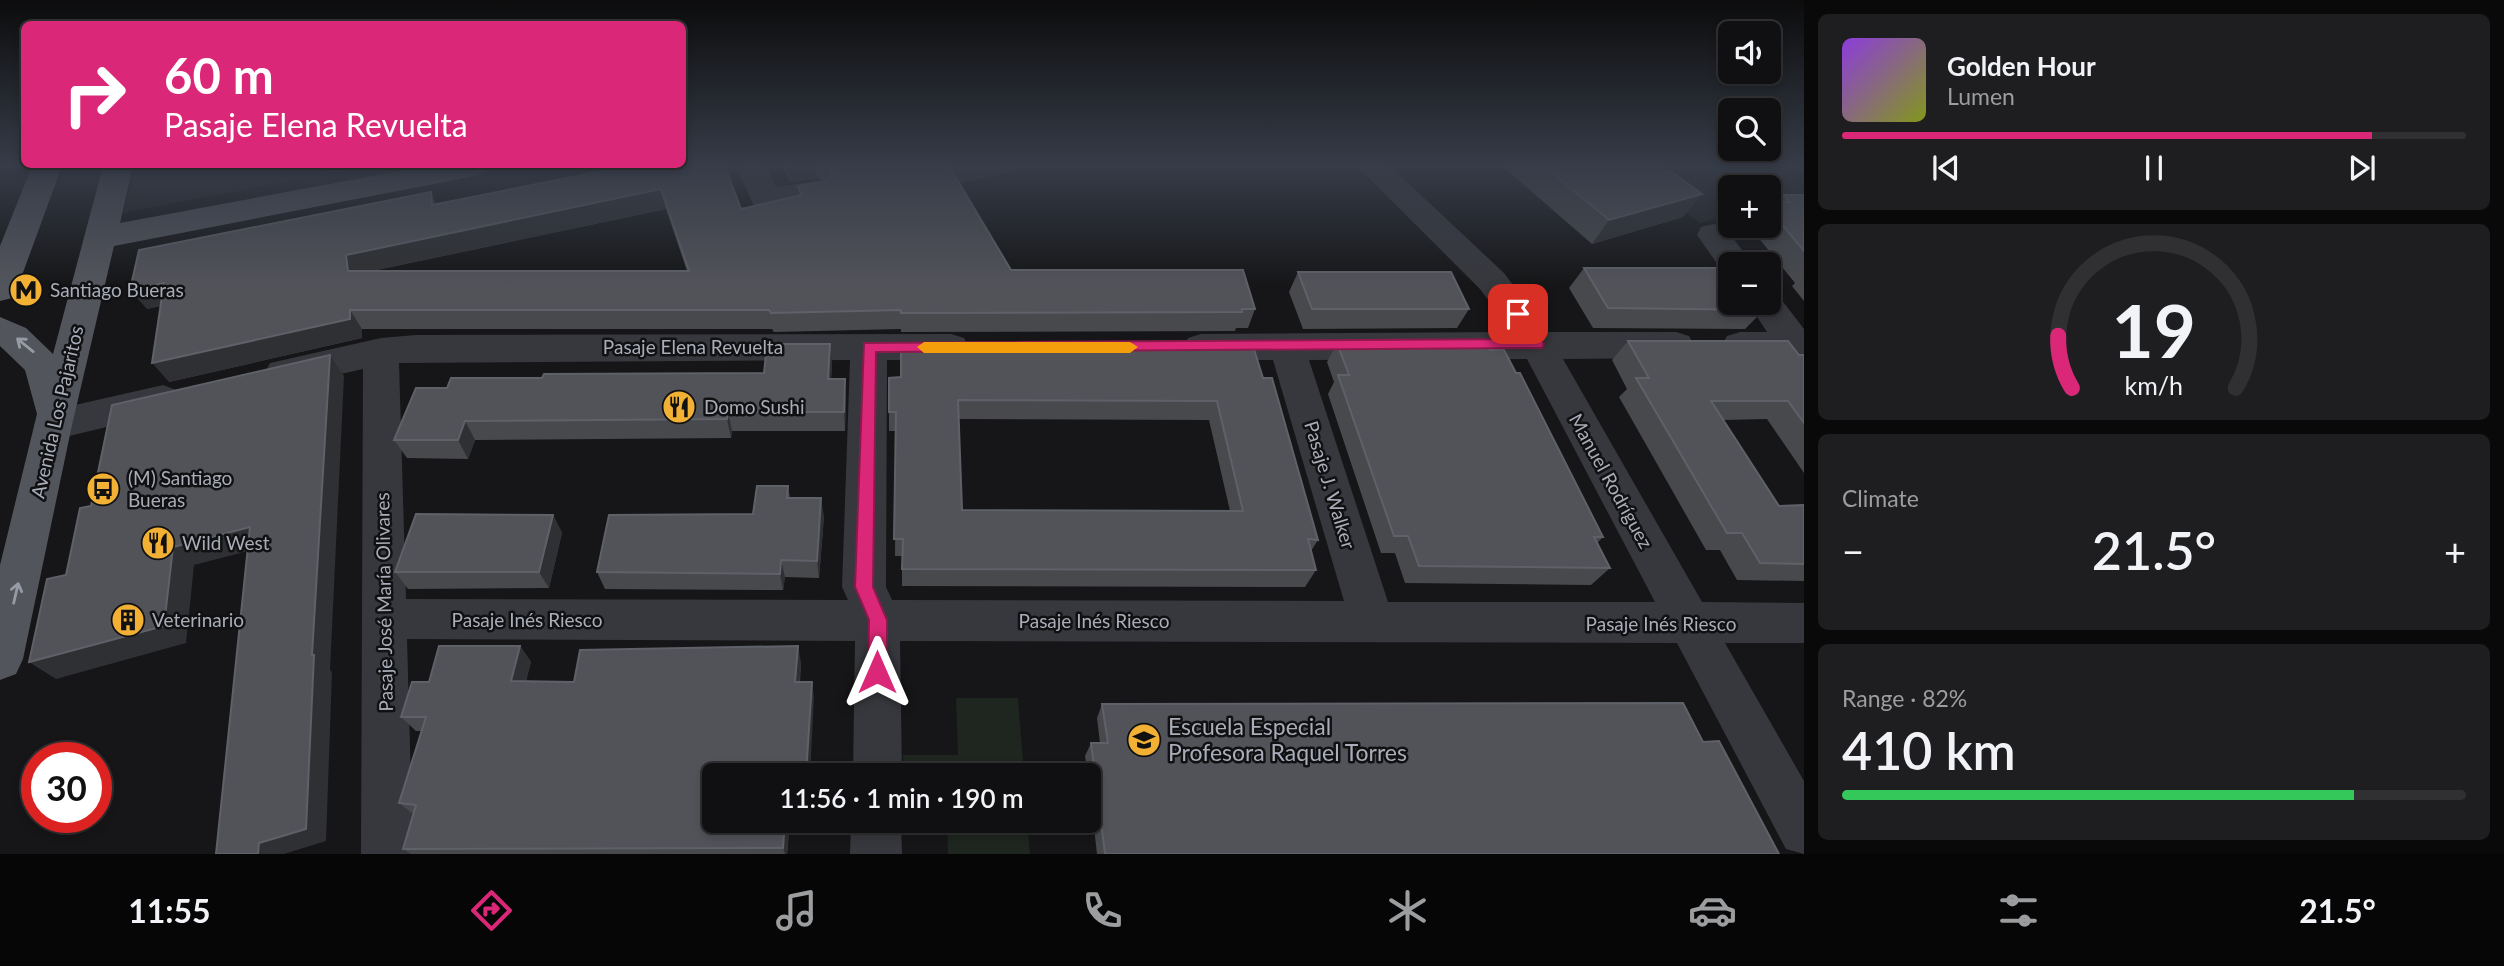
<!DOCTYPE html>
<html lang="en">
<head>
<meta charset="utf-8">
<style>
  body { margin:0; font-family:Lato,sans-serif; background:#1e1e20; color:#f1f3f6; height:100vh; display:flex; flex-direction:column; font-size:26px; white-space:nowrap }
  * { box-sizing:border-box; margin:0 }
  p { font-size:23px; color:#9c9d9f }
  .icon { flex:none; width:38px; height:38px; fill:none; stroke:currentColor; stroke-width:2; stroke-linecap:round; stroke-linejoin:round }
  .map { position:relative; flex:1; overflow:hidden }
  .side { display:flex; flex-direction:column; gap:14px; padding:14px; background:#09090a; width:700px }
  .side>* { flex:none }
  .banner { position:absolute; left:21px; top:21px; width:665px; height:147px; border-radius:10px; box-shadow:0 4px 10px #0003,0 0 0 2px #303032; background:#db2777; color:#fff; overflow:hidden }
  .fabs { position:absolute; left:1718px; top:21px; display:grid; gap:14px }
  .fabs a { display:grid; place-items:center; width:63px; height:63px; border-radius:10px; background:#101012; box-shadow:0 4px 10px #0003,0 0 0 2px #303032; font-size:35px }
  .speed { position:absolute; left:21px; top:742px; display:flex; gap:14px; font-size:35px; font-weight:700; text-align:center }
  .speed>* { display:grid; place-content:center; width:91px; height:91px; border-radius:50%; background:#101012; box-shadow:0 4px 10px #0003,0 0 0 2px #303032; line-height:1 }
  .speed .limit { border:10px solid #d22; background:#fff; color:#111 }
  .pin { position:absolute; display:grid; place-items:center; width:60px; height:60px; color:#fff; margin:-30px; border-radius:14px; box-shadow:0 4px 10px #0006 }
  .me { position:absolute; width:77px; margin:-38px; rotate:0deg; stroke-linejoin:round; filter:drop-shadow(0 0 5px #0008) }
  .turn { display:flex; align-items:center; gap:24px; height:147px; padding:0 28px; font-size:32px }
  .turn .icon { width:91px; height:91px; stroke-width:2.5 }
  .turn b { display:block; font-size:49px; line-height:60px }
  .big { font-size:52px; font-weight:600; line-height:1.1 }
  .side .tile { flex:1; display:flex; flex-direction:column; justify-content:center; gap:10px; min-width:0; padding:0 24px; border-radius:10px; background:#1e1e20 }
  .side .dial { align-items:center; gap:0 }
  .dial svg { height:182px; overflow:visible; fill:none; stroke:#303032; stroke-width:7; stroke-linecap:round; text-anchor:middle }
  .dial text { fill:#f1f3f6; stroke:none }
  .song { display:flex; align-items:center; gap:21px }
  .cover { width:84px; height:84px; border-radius:10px; background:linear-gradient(135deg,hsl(270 70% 55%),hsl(70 70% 35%)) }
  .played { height:7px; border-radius:4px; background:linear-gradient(90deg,#db2777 85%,#303032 85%) }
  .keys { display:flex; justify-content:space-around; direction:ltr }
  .heat { display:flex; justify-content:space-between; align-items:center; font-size:38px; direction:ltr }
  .charge { height:10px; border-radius:5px; background:linear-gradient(90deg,#34c759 82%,#303032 0) }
  .trip { position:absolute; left:702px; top:763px; width:399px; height:70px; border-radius:10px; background:#101012; box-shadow:0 4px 10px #0003,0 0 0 2px #303032; font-weight:600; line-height:70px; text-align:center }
  .tab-bar { display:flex; height:112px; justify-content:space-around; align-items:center; background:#060607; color:#9c9d9f }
  .tab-bar .icon { width:49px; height:49px }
  .tab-bar .active { color:#db2777 }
  .tab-bar b { font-size:32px; color:#f1f3f6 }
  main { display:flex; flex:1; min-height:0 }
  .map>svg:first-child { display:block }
  .built { fill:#222225 }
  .green { fill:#1e261f }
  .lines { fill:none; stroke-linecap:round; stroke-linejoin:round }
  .minor { fill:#37383d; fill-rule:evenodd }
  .major { fill:#53555c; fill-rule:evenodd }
  .wall { fill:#47494d; fill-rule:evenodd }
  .shaded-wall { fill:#2f3033 }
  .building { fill:#525359; stroke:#5f6168; stroke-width:2; fill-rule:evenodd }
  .oneway { stroke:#979ba6 }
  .route { fill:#db2777; stroke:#8e194d; stroke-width:2 }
  .slow { fill:#f59e0b }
  .labels { text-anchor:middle; stroke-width:5; stroke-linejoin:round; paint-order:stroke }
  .poi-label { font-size:19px; fill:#a8adb8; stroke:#111113; text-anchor:start }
  .street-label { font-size:19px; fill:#a8adb8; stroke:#111113 }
  .near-poi-label { font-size:23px; fill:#a8adb8; stroke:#111113; text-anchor:start }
</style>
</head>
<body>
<main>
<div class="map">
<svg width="1804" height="854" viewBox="0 0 1804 854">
  <rect width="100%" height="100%" fill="#161618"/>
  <path class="built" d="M 136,166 L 366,166 L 123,213 Z
    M 1622,166 L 1804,166 L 1804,196 L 1769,205 L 1769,187 L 1731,187 L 1731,215 L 1700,223 Z"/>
  <path class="green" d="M 956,698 L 1018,698 L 1024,775 L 904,775 L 903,755 L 958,755 Z
    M 947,821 L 1027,821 L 1030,854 L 948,854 Z"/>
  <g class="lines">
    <path class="minor" d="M 736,166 L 766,166 L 776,187 L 816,181 L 827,184 L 832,191 L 827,198 L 765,209 L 754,206 Z
      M 1357,166 L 1390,166 L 1504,273 L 1548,332 L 1676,332 L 1689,336 L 1694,345 L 1689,354 L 1676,358 L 1563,359 L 1702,602 L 1804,603 L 1804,643 L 1725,643 L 1804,781 L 1804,854 L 1786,849 L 1677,643 L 900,641 L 902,775 L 853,775 L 855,641 L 407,639 L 413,854 L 361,854 L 363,369 L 283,387 L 270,383 L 265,373 L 270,363 L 381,338 L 416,335 L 951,334 L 964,338 L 969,347 L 964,356 L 951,360 L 887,360 L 886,587 L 892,600 L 1344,601 L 1273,360 L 1201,360 L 1188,356 L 1183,347 L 1188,338 L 1201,334 L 1512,332 L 1480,289 ZM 1527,359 L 1655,602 L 1388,602 L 1309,360 ZM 850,360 L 842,587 L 848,600 L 406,599 L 399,363 Z
      M 1713,224 L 1725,227 L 1752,264 L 1731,264 L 1731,274 L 1723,272 L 1697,235 L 1701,227 Z
      M 1769,292 L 1777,294 L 1804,329 L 1804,368 L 1791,365 L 1787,358 L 1740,358 L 1727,354 L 1722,345 L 1727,336 L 1740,332 L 1767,332 L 1748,303 L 1769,303 Z
      M 163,385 L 176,390 L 182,400 L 176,410 L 53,440 L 39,436 L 34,425 L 39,414 L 53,410 Z
      M 851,821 L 901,821 L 902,854 L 850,854 Z"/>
    <path class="major" d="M 32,166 L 62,166 L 17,289 L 12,298 L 0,301 L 0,246 Z
      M 103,166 L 133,166 L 120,223 L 426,166 L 490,166 L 486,173 L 475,176 L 114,246 L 72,425 L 23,659 L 16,674 L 0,680 L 0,565 L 37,414 L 25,370 L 0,346 L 0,317 L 26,328 L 53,354 Z"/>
  </g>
  <path class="wall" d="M 627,166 L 741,209 L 799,196 L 798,186 L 825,181 L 817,178 L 790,182 L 783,166 L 1013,166 L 1013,171 L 959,183 L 1011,270 L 1255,309 L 1248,328 L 1236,328 L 1235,331 L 901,332 L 901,329 L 774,332 L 772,329 L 362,329 L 362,338 L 169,382 L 160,306 L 147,309 L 437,204 ZM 666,209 L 687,271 L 372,271 Z
    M 1502,166 L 1658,166 L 1667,173 L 1683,217 L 1592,244 Z
    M 1784,195 L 1804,195 L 1804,301 L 1792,286 L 1795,283 L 1749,226 L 1769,226 L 1769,202 L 1778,202 Z
    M 1584,268 L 1764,310 L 1745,329 L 1593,328 L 1569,288 Z
    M 1298,272 L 1469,309 L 1457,328 L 1303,329 L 1289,292 Z
    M 1628,341 L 1804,355 L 1804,473 L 1767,419 L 1723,420 L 1779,506 L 1804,505 L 1804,581 L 1737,580 L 1720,550 L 1706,550 L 1619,397 L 1627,389 L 1612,360 Z
    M 1337,343 L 1490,350 L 1516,373 L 1603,537 L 1597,543 L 1610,568 L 1591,585 L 1405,583 L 1395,553 L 1381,553 L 1328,394 L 1334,382 L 1327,362 Z
    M 830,344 L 832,364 L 831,379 L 846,398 L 845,431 L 732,431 L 731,438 L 475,440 L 468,459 L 407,458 L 394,440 L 447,388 L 542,378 L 764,373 Z
    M 901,377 L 1263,378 L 1318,540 L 1311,551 L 1316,570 L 1305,587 L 902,586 L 902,556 L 895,556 L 896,431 L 889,431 L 889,412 ZM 959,419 L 1209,420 L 1230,511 L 962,510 Z
    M 788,486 L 790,498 L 824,516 L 819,578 L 785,577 L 783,590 L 605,589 L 597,572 L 753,514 Z
    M 553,515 L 562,533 L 549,588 L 408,589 L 395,572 Z
    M 520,646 L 531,662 L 526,681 L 574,682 L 801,662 L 800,682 L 814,697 L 714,821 L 790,821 L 787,854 L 411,854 L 403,849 L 413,814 L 399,803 L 422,731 L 416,731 L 401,717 L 429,682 Z
    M 1102,704 L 1703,742 L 1779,854 L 1097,854 L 1088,775 L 1085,756 L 1091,743 L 1100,743 L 1097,718 Z"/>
  <path class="shaded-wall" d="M 788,166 L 816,166 L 817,178 L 790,182 Z
    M 949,166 L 1013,166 L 1013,171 L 948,185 Z
    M 661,189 L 666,209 L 357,274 L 348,271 L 346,255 Z
    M 431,192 L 440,212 L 432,205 Z
    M 1702,194 L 1683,217 L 1592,244 L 1609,220 Z
    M 164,283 L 179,302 L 147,309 L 130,290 Z
    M 350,310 L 362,329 L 362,338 L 169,382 L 152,363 Z
    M 830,344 L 832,364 L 830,398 L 828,379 Z
    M 330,355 L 344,376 L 330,670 L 332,672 L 326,841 L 284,854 L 258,854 Z
    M 845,379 L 846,398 L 845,431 L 844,412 Z
    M 728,412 L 732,431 L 731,438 L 727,419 Z
    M 465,421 L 475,440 L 468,459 L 458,440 Z
    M 821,498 L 824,516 L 819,578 L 817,561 Z
    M 553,515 L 562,533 L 549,588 L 539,572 Z
    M 250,527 L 268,546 L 194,565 L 186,643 L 56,679 L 29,662 L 173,547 Z
    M 781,560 L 785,577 L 783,590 L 780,574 Z
    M 520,646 L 531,662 L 522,696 L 511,681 Z
    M 798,646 L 801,662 L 798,697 L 795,682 Z
    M 812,682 L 814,697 L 810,775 L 806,775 Z
    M 785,821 L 790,821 L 787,854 L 785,854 L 783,848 Z"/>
  <path class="building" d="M 627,166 L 725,166 L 741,209 L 802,195 L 798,186 L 826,181 L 833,173 L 829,166 L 950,166 L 949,166 L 1011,270 L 1243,270 L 1255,309 L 1242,309 L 1242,312 L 901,313 L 901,310 L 771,313 L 769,310 L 350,310 L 350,319 L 152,363 L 164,283 L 130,290 L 139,250 L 431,192 L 432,205 ZM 661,189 L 689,271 L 348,271 L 346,255 Z
    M 1544,166 L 1658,166 L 1667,173 L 1671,171 L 1702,194 L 1609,220 Z
    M 1784,195 L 1804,195 L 1804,251 L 1769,209 L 1769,202 L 1790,202 Z
    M 1584,268 L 1731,268 L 1731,303 L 1758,303 L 1764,310 L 1608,308 Z
    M 1298,272 L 1451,272 L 1469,309 L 1312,309 Z
    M 1485,340 L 1490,350 L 1504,350 L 1516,373 L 1520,373 L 1603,537 L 1594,537 L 1610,568 L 1419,566 L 1408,536 L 1394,536 L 1338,375 L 1349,375 L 1337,343 Z
    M 1628,341 L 1788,341 L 1799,355 L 1804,355 L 1804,423 L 1788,401 L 1711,401 L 1779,506 L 1804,505 L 1804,564 L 1760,563 L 1742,533 L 1727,533 L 1636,378 L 1649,378 Z
    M 1252,343 L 1263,378 L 1272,378 L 1318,540 L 1308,539 L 1316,570 L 902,569 L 903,539 L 894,539 L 896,412 L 889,412 L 889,378 L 901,377 L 901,344 ZM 958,400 L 1217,401 L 1243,511 L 962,510 Z
    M 767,344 L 830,344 L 828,379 L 845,379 L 844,412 L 728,412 L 727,419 L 465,421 L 458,440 L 394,440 L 416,388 L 447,388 L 451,378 L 542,378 L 544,374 L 764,373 Z
    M 330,355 L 312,655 L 314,655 L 306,829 L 259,843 L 258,854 L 216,854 L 250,527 L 173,547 L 164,626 L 29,662 L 47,579 L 66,575 L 80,508 L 91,506 L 112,405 Z
    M 757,486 L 788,486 L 787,498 L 821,498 L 817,561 L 781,560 L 780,574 L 597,572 L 609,515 L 753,514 Z
    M 416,514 L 553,515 L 539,572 L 395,572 Z
    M 439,646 L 520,646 L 511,681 L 574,682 L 580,650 L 798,646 L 795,682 L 812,682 L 806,775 L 714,775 L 714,821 L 785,821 L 783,848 L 403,849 L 416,805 L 399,803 L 426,717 L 401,717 L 412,682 L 429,682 Z
    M 1683,703 L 1703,742 L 1719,741 L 1779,854 L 1105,854 L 1091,743 L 1108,743 L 1102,704 Z"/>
  <defs><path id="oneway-shaft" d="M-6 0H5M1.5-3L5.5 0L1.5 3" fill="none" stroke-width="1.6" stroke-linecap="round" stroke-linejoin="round" transform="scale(1.75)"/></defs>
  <g class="oneway">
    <use href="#oneway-shaft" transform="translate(25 345) rotate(-141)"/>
    <use href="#oneway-shaft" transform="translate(16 593) rotate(-77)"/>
  </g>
  <linearGradient id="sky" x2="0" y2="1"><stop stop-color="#0c0c0d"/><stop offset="0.58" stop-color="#363c48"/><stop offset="1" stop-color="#363c48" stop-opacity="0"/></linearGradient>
  <rect width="1804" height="285" fill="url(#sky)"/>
  <path class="route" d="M 1518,309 L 1523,310 L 1542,340 L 1544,344 L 1542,348 L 876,352 L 873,587 L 887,620 L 887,672 L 884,678 L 877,681 L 871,678 L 868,672 L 869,620 L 855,587 L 864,343 L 1525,339 L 1511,314 Z"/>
  <path class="slow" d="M 924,342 L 1130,342 L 1138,347 L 1130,353 L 924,353 L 917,347 Z"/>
  <defs>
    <symbol id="metro-disc" viewBox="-11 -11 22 22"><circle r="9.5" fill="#f2b134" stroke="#111113"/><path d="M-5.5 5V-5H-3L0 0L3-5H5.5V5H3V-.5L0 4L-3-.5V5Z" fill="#111"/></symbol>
    <symbol id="restaurant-disc" viewBox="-11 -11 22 22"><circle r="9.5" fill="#f2b134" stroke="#111113"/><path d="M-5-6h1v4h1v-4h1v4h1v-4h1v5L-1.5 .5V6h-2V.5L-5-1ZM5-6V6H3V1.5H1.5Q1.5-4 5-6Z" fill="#111"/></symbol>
    <symbol id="bus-disc" viewBox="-11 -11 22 22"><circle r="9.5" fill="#f2b134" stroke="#111113"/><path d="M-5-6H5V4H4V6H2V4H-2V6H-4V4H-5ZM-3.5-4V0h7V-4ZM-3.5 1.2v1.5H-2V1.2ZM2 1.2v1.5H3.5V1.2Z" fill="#111"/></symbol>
    <symbol id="building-disc" viewBox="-11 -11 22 22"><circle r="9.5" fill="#f2b134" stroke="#111113"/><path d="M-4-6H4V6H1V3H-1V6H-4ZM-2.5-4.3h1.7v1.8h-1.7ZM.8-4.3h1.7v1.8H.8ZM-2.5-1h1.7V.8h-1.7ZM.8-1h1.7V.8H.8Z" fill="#111"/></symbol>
    <symbol id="school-disc" viewBox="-11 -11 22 22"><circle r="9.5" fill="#f2b134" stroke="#111113"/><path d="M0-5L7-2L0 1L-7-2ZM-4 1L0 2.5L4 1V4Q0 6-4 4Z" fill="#111"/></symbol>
  </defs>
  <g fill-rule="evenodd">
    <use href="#metro-disc" x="7" y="271" width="38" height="38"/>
    <use href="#restaurant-disc" x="660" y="388" width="38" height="38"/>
    <use href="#bus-disc" x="84" y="470" width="38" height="38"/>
    <use href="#restaurant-disc" x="139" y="524" width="38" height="38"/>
    <use href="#building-disc" x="109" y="601" width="38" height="38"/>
    <use href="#school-disc" x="1125" y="721" width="38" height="38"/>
  </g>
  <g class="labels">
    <g class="poi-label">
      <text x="50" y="297">Santiago Bueras</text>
      <text x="704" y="414">Domo Sushi</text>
      <text x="128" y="485">(M) Santiago<tspan x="128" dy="22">Bueras</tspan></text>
      <text x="182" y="550">Wild West</text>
      <text x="152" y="627">Veterinario</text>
    </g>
    <g class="street-label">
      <text x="693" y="354">Pasaje Elena Revuelta</text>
      <text transform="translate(57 412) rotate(-77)" y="7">Avenida Los Pajaritos</text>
      <text transform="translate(1611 481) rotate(61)" y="7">Manuel Rodríguez</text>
      <text transform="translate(1330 485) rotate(73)" y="7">Pasaje J. Walker</text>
      <text transform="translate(384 602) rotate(-91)" y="7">Pasaje José María Olivares</text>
      <text x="527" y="627">Pasaje Inés Riesco</text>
      <text x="1094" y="628">Pasaje Inés Riesco</text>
      <text x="1661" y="631">Pasaje Inés Riesco</text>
    </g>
    <g class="near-poi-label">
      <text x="1168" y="735">Escuela Especial<tspan x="1168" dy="26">Profesora Raquel Torres</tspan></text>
    </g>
  </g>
</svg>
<div class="fabs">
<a><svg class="icon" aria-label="sound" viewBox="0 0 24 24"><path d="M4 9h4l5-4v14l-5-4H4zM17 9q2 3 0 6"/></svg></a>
<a><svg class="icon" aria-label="search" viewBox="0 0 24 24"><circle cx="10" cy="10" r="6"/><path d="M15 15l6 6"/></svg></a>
<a>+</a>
<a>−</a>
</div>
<div class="speed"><div class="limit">30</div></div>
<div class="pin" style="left:1518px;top:314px;background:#d93025"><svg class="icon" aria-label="arrive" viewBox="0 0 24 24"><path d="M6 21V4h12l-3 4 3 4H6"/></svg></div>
<svg class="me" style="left:877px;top:672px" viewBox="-20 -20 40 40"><path d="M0-17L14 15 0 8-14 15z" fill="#db2777" stroke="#fff" stroke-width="4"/></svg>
<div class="trip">11:56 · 1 min · 190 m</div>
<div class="banner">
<div class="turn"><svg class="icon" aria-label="right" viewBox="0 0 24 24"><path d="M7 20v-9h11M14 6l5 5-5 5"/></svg><div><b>60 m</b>Pasaje Elena Revuelta</div></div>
</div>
</div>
<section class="side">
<div class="tile">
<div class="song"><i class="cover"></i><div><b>Golden Hour</b><p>Lumen</p></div></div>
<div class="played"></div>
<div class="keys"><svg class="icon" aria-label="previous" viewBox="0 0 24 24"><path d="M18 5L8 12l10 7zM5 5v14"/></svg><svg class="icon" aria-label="pause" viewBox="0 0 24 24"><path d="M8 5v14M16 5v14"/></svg><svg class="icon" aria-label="next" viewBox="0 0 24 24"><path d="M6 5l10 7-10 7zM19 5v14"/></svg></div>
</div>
<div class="tile dial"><svg viewBox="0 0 100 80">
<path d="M14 69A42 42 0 1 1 86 69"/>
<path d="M14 69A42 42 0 0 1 8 46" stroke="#db2777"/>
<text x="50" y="56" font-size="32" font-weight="700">19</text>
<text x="50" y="72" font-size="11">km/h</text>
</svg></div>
<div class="tile"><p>Climate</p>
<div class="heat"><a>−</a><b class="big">21.5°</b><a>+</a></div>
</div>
<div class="tile"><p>Range · 82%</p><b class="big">410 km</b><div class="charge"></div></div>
</section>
</main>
<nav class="tab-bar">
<b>11:55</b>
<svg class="icon active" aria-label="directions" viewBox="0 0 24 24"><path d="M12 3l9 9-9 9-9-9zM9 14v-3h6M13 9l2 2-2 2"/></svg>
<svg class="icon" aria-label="music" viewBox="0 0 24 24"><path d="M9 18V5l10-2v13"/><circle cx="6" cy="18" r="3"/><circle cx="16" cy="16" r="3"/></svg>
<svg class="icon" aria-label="phone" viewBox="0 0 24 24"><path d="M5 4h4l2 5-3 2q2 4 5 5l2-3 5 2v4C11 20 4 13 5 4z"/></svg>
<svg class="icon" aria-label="climate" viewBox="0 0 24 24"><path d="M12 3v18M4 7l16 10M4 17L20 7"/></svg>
<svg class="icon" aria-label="car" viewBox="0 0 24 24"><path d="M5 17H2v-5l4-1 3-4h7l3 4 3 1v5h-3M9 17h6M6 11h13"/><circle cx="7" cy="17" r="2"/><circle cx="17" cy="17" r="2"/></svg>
<svg class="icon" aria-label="filters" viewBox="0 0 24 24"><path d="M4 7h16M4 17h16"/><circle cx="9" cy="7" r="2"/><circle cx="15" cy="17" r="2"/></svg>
<b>21.5°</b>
</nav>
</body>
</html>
